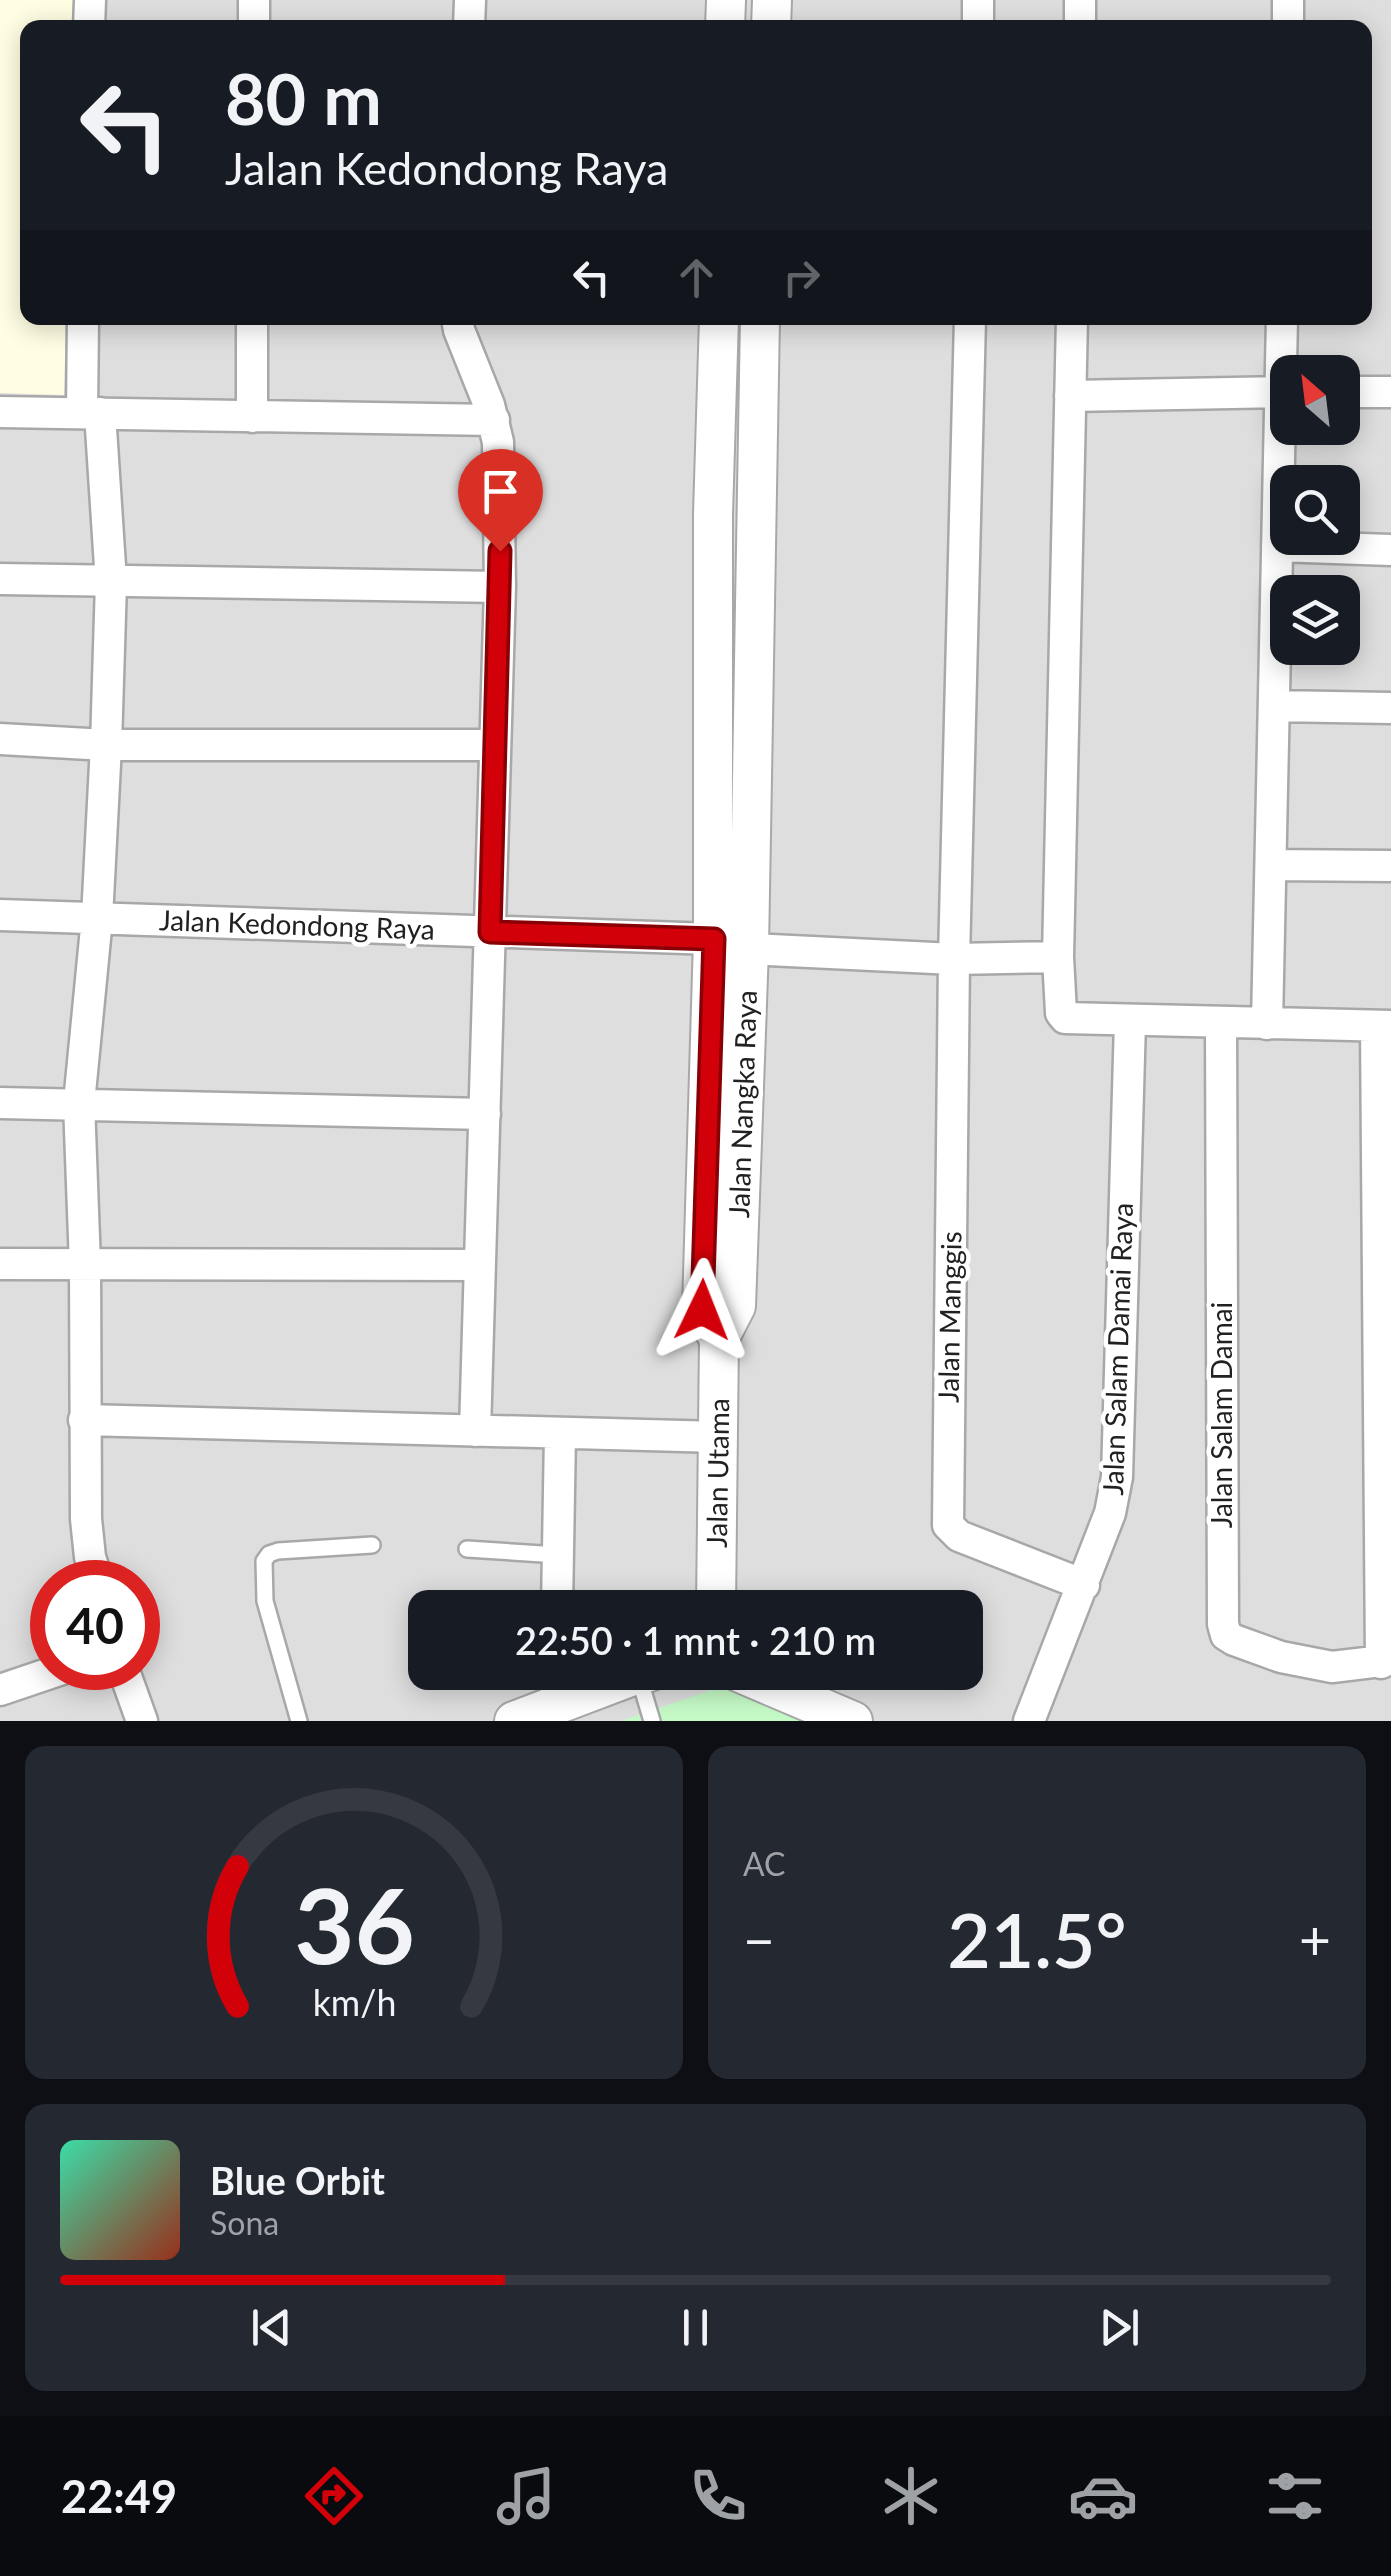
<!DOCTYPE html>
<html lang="id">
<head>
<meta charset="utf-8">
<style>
  body { margin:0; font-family:Lato,sans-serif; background:#242831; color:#f1f3f6; height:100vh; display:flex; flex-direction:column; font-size:38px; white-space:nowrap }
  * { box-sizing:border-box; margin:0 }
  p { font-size:32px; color:#9ea1a6 }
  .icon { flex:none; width:55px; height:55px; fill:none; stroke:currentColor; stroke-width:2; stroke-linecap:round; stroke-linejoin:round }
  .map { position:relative; height:1721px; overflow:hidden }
  .panel { display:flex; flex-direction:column; gap:25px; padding:25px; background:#0d0f14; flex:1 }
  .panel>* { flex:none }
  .banner { position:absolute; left:20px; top:20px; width:1352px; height:305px; border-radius:20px; box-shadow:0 5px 25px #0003; background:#171b24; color:#f1f3f6; overflow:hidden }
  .needle { width:65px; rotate:332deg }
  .tools { position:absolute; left:1270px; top:355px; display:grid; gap:20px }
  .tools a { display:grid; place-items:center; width:90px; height:90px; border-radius:20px; background:#171b24; box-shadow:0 5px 25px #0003; font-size:50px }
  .speed { position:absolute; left:30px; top:1560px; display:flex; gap:20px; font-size:50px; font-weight:700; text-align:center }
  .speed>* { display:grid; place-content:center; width:130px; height:130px; border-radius:50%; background:#171b24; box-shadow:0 5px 25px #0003; line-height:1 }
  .speed .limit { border:15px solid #d22; background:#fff; color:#111 }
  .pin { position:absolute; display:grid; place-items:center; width:85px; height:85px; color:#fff; margin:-102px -42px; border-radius:50% 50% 50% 0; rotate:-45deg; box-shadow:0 0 10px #0007 }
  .pin .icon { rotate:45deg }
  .me { position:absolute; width:110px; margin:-55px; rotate:2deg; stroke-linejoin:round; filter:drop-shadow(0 0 8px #0008) }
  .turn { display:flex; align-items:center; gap:35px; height:210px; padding:0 40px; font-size:45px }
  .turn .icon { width:130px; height:130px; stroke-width:2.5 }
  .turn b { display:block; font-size:70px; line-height:85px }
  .lanes { display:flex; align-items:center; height:95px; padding:0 40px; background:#0003; justify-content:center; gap:50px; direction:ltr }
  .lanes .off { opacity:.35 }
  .big { font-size:75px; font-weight:600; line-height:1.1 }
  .panel .tile { flex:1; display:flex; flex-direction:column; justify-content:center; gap:15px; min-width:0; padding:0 35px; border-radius:20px; background:#242831 }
  .panel .dial { align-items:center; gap:0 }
  .dial svg { height:260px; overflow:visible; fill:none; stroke:#363941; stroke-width:7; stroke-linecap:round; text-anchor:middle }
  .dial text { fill:#f1f3f6; stroke:none }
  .song { display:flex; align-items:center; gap:30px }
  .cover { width:120px; height:120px; border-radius:15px; background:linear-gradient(135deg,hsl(160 70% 55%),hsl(10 70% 35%)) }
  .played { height:10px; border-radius:5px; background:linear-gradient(90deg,#d20009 35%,#363941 35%) }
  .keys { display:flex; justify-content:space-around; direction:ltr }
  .heat { display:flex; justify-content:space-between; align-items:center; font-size:55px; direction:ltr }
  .panel .tiles { flex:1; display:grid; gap:25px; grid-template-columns:1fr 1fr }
  .tile:last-child { grid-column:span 2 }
  .trip { position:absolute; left:408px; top:1590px; width:575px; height:100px; border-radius:20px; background:#171b24; box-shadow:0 5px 25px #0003; font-weight:600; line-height:100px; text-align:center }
  .menu { display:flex; height:160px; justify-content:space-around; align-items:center; background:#090b0e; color:#9ea1a6 }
  .menu .icon { width:70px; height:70px }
  .menu .active { color:#d20009 }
  .menu b { font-size:45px; color:#f1f3f6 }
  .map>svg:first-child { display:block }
  .residential { fill:#dfdede; fill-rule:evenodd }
  .education { fill:#fffee3 }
  .park { fill:#c5fac7 }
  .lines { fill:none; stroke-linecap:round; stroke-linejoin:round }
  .service-casing { stroke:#a8a8a8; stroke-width:20 }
  .minor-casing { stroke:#a8a8a8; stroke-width:35 }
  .tertiary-casing { stroke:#a8a8a8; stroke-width:42 }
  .service { stroke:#fff; stroke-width:15 }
  .minor { stroke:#fff; stroke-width:30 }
  .tertiary { stroke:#fff; stroke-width:38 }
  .route-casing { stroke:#880006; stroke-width:25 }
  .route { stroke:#d20009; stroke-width:18 }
  .labels { text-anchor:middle; stroke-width:9; stroke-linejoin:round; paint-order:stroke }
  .street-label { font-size:28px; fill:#212121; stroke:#fff }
</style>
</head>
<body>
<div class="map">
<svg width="1391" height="1721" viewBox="0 0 1391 1721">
  <rect width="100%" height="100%" fill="#f1eee7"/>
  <path class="residential" d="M 0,0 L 1391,0 L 1391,1721 L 0,1721 ZM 28,28 L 1365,28 L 1365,318 L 28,318 ZM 1288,372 L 1342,372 L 1342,428 L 1288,428 ZM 1288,482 L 1342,482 L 1342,538 L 1288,538 ZM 1288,592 L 1342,592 L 1342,648 L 1288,648 ZM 52,1582 L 138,1582 L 138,1668 L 52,1668 ZM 425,1608 L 965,1608 L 965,1672 L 425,1672 Z"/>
  <path class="education" d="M 0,0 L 77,0 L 76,27 L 28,28 L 28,318 L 66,318 L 64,395 L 0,393 Z"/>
  <path class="park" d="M 728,1684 L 801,1721 L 621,1721 Z"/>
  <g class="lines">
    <defs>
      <path id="service" d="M 467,1549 L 558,1555
        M 638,1674 L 652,1721
        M 299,1721 L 265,1601 L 264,1561 L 269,1554 L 278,1551 L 372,1545"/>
      <path id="minor" d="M 89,28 L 90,0
        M 254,28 L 254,0
        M 469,28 L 470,0
        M 978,28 L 978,0
        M 1080,28 L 1080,0
        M 1288,28 L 1288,0
        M 457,318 L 459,330 L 489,405 L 498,442 L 500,587 L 475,1431
        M 970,318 L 954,959 L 948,1525 L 959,1536 L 1084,1585
        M 1072,318 L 1058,957 L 1061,1013 L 1065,1018 L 1391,1026
        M 1342,392 L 1391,392
        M 1070,396 L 1288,392
        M 0,412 L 494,420
        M 82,413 L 83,318
        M 252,417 L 252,318
        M 1277,546 L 1391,550
        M 0,579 L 500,587
        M 1274,706 L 1391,708
        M 0,739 L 106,745 L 495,745
        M 1271,865 L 1391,866
        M 0,915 L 713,939
        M 749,949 L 954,959 L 1058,957
        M 1221,1023 L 1223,1624 L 1226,1635 L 1234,1640 L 1281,1657 L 1332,1667 L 1391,1660
        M 1267,1024 L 1282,318
        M 1376,1026 L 1381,1663
        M 0,1103 L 485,1114
        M 0,1264 L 480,1265
        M 84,1420 L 719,1437
        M 98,1582 L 90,1557 L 86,1519 L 85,1265 L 79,1103 L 97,918 L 106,745 L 111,582 L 100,413
        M 557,1608 L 560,1433
        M 123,1668 L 142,1721
        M 0,1690 L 65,1668
        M 556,1705 L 556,1672
        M 1029,1721 L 1110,1513 L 1117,1477 L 1130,1021"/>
      <path id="tertiary" d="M 725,28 L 726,0
        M 771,28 L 772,0
        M 719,1339 L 702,1309 L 713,939 L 713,514 L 719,318
        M 716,1608 L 719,1339 L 736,1306 L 749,949 L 760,318
        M 738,1672 L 853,1721
        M 514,1721 L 638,1674 L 650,1672"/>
    </defs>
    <use href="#service" class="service-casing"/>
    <use href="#minor" class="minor-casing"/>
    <use href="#tertiary" class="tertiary-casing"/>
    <use href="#service" class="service"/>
    <use href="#minor" class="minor"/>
    <use href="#tertiary" class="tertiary"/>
  </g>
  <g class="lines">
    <defs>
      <path id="route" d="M 500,551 L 490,932 L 714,939 L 702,1310"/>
    </defs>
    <use href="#route" class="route-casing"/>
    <use href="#route" class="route"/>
  </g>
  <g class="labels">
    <g class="street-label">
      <text transform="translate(297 925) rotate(2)" y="10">Jalan Kedondong Raya</text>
      <text transform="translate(743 1104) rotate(-88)" y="10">Jalan Nangka Raya</text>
      <text transform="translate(950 1317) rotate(-89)" y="10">Jalan Manggis</text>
      <text transform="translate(1118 1349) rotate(-88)" y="10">Jalan Salam Damai Raya</text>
      <text transform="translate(1222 1415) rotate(-90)" y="10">Jalan Salam Damai</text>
      <text transform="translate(718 1473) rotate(-89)" y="10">Jalan Utama</text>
    </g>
  </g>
</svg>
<div class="tools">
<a><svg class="needle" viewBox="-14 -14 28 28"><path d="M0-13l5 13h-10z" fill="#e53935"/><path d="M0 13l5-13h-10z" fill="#9ea1a6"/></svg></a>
<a><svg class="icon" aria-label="search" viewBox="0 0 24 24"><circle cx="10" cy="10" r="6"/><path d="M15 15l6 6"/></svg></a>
<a><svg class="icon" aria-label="layers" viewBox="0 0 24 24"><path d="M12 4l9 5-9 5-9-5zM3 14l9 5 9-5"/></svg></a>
</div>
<div class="speed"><div class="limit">40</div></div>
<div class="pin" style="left:500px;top:551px;background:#d93025"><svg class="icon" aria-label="arrive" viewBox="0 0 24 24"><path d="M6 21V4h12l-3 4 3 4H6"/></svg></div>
<svg class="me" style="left:702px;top:1310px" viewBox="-20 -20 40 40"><path d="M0-17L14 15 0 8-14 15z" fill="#d20009" stroke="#fff" stroke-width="4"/></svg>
<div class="trip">22:50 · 1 mnt · 210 m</div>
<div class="banner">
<div class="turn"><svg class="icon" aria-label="left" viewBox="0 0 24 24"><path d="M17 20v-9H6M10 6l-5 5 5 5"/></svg><div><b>80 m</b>Jalan Kedondong Raya</div></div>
<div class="lanes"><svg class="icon" aria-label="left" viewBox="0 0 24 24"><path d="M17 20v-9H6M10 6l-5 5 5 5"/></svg><svg class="icon off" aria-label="ahead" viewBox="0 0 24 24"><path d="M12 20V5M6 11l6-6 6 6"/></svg><svg class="icon off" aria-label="right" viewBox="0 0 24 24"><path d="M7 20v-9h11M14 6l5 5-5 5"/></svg></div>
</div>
</div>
<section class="panel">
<div class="tiles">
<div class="tile dial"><svg viewBox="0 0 100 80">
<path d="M14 69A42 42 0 1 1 86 69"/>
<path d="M14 69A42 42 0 0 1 14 26" stroke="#d20009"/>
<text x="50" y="56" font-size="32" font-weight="700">36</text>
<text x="50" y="72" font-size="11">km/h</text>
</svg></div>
<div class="tile"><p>AC</p>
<div class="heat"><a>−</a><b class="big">21.5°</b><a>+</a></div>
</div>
<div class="tile">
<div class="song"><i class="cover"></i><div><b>Blue Orbit</b><p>Sona</p></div></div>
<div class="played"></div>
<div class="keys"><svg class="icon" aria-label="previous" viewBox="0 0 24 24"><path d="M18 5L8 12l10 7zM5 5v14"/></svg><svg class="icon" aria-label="pause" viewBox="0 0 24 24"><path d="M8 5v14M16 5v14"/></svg><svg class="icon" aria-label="next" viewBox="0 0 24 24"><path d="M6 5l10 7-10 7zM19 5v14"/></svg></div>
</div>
</div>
</section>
<nav class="menu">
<b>22:49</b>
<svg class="icon active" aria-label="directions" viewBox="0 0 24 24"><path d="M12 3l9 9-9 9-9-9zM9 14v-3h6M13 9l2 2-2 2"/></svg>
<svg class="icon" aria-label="music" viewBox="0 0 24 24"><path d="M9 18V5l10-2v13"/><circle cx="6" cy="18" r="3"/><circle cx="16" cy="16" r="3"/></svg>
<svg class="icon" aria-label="phone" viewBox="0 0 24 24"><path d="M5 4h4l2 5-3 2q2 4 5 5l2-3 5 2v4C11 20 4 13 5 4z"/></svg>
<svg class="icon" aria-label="climate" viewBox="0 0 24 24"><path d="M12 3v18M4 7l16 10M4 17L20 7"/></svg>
<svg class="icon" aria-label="car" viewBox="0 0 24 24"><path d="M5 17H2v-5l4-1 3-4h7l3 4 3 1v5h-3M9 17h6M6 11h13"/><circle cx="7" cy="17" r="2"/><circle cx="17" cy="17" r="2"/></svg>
<svg class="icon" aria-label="filters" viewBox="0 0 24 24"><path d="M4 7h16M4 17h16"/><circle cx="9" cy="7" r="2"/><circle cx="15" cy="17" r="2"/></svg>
</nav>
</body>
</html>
